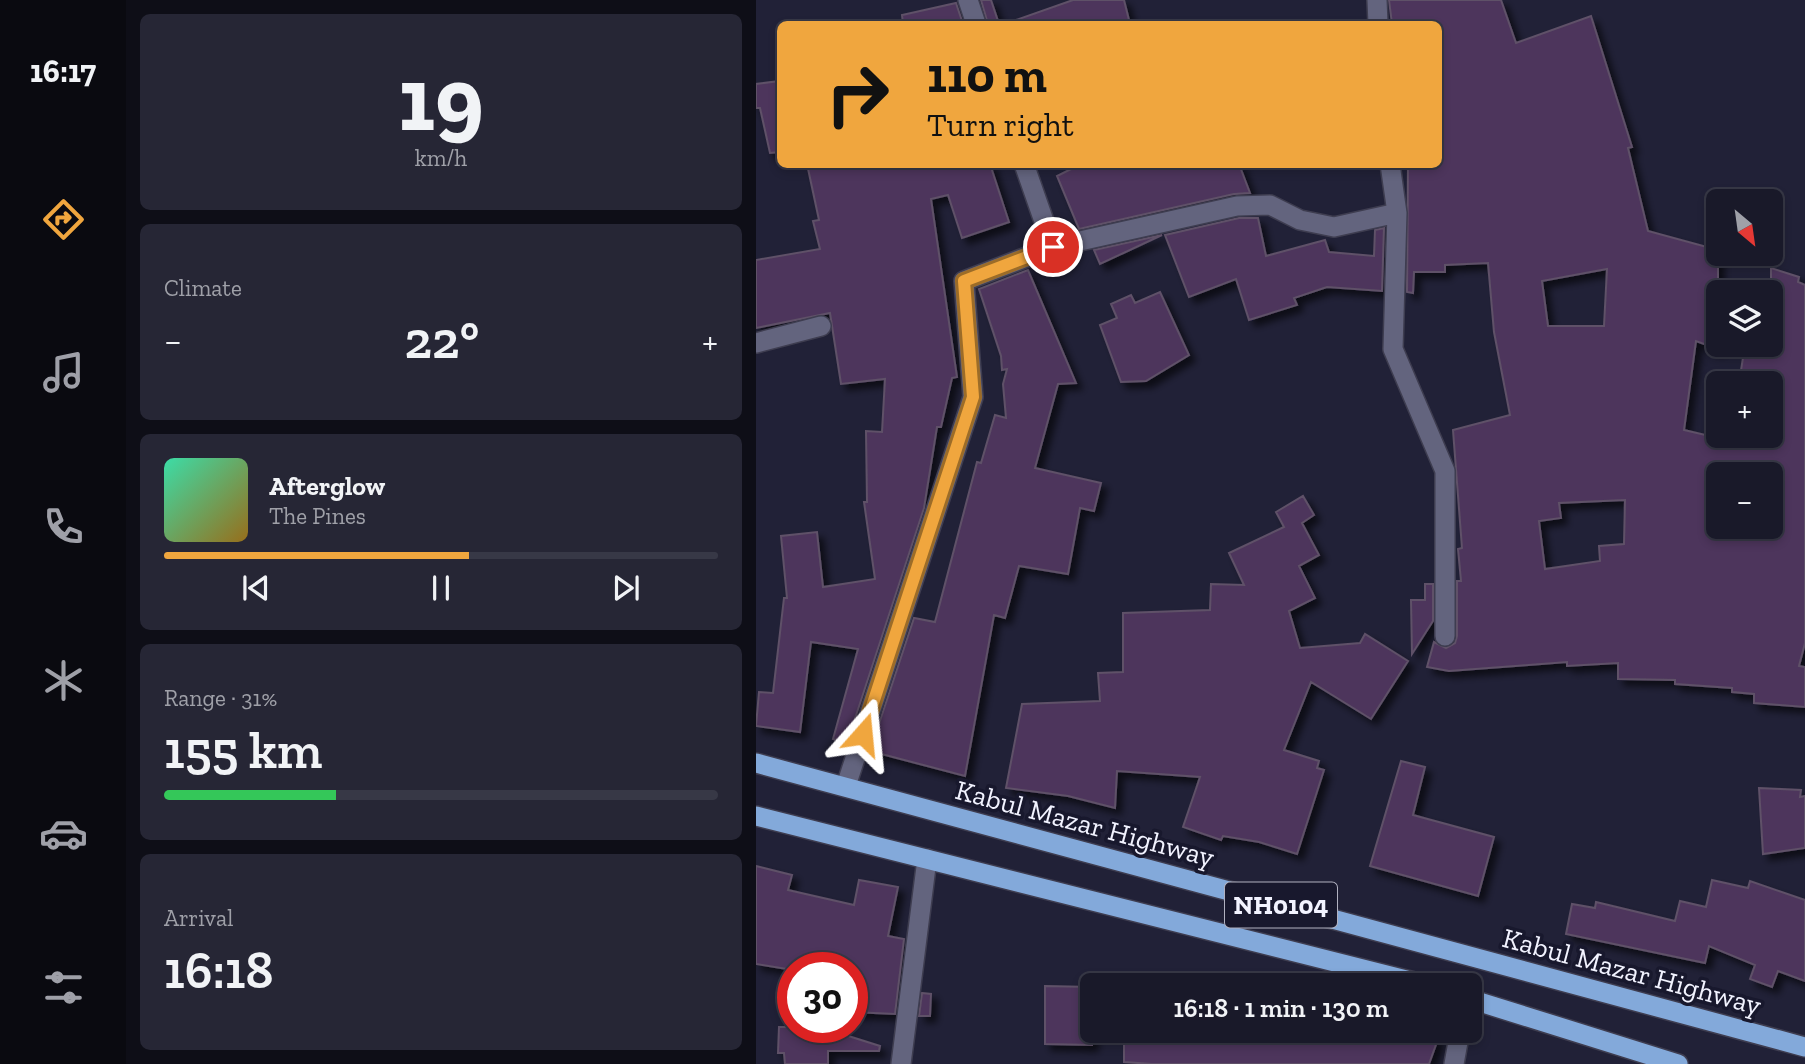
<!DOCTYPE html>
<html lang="en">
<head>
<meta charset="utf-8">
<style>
  body { margin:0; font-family:"Zilla Slab",serif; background:#262635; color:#f1f3f6; height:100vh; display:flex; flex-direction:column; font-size:26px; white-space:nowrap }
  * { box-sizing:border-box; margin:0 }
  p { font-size:23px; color:#9fa0a8 }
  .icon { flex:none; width:38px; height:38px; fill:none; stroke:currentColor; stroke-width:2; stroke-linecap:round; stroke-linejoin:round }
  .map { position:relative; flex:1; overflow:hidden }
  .details { display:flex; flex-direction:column; gap:14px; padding:14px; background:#0e0e17; width:630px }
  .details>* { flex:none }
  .hud { position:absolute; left:21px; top:21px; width:665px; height:147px; border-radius:10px; box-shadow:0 4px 10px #0003,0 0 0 2px #373846; background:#f0a63e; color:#111; overflow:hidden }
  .needle { width:46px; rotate:151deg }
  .tools { position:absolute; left:950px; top:189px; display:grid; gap:14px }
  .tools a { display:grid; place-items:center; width:77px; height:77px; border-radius:10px; background:#191929; box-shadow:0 4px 10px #0003,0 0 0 2px #373846; font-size:35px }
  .speed { position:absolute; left:21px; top:952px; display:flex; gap:14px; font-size:35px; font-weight:700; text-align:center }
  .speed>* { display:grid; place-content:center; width:91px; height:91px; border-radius:50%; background:#191929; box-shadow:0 4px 10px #0003,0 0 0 2px #373846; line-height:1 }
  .speed .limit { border:10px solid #d22; background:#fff; color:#111 }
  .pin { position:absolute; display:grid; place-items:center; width:60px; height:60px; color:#fff; margin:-30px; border:4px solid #fff; border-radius:50%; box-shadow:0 2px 7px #0007 }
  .me { position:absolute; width:77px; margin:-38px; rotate:18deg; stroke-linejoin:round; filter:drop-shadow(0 0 5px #0008) }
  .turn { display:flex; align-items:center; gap:24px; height:147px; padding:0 35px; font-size:32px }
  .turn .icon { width:91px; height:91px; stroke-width:2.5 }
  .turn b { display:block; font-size:49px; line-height:60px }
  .big { font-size:52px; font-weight:600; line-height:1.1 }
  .details .widget { flex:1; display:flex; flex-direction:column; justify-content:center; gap:10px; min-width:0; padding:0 24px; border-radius:10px; background:#262635 }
  .details .dial { align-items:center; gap:0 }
  .dial b { font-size:91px; line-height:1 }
  .song { display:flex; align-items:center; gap:21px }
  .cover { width:84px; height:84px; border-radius:10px; background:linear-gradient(135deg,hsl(160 70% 55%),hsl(40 70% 35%)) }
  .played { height:7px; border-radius:4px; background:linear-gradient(90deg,#f0a63e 55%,#373846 55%) }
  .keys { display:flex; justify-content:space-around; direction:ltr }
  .heat { display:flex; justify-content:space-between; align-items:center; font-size:38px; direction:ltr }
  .charge { height:10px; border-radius:5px; background:linear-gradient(90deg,#34c759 31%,#373846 0) }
  .trip { position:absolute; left:324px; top:973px; width:402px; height:70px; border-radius:10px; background:#191929; box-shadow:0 4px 10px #0003,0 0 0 2px #373846; font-weight:600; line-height:70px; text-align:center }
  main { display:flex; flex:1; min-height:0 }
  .tab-bar { display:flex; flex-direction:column; width:126px; justify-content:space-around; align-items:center; background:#0a0a10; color:#9fa0a8 }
  .tab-bar .icon { width:49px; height:49px }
  .tab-bar .current { color:#f0a63e }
  .tab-bar b { font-size:32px; color:#f1f3f6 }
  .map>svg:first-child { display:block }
  .building { fill:#4d365b; stroke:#5f5168; stroke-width:2; fill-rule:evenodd; filter:url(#shadow) }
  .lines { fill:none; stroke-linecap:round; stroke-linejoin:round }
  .minor-casing { stroke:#3e3d50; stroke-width:22 }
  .trunk-casing { stroke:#3e3d50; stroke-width:22 }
  .minor { stroke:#63647e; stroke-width:19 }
  .trunk { stroke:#83a9da; stroke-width:19 }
  .route-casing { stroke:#9c6c28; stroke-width:18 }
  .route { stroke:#f0a63e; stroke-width:12 }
  .labels { text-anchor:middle; stroke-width:7; stroke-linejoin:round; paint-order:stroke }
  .shield { fill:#18182d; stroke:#b1b1c0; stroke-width:2 }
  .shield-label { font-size:26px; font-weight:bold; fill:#f2f3ff }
  .street-label { font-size:28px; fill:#f2f3ff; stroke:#18182d }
</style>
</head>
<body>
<main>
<nav class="tab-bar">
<b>16:17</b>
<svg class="icon current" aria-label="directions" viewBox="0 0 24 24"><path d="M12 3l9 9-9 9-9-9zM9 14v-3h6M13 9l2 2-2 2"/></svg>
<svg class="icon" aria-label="music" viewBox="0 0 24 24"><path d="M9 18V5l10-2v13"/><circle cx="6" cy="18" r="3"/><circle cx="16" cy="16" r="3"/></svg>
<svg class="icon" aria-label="phone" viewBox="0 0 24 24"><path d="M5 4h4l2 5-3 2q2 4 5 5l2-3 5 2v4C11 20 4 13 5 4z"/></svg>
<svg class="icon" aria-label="climate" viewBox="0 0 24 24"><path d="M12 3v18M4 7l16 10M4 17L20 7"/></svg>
<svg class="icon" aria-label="car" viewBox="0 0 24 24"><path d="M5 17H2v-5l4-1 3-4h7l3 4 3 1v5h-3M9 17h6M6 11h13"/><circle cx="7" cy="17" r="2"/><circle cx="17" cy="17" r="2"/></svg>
<svg class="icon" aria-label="filters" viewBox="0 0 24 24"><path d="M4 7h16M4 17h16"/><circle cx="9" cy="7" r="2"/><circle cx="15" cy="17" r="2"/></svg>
</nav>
<section class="details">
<div class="widget dial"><b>19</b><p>km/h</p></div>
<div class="widget"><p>Climate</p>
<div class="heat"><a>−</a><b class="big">22°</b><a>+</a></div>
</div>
<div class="widget">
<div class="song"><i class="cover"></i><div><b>Afterglow</b><p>The Pines</p></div></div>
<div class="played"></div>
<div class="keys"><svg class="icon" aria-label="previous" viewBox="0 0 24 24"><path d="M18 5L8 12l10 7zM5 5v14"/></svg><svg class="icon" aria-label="pause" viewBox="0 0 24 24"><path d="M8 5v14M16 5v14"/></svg><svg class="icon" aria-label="next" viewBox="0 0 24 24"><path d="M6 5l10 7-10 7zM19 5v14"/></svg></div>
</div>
<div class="widget"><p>Range · 31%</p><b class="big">155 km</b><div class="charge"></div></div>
<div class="widget"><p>Arrival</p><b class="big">16:18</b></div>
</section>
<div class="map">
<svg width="1049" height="1064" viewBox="0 0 1049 1064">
  <defs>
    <filter id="shadow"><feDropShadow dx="6" dy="6" stdDeviation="3.5" flood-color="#0009"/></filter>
  </defs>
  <rect width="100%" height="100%" fill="#212137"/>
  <path class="building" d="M 225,0 L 235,0 L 243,24 L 232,24 Z
    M 317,0 L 368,0 L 374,24 L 258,24 L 257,21 Z
    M 633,0 L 745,0 L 760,43 L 835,16 L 876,147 L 872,148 L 892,231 L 962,250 L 962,349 L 940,341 L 928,430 L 988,444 L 989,438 L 1015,444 L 1015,383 L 983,383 L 989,345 L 1015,345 L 1015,268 L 1043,277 L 1042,282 L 1049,285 L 1049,643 L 1043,666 L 1049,667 L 1049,707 L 998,703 L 998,694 L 976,692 L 976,688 L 919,684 L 919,680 L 862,679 L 862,663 L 811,666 L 811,662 L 693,671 L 671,667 L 678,642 L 690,648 L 699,643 L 701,636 L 701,581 L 705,581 L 702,549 L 706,548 L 697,430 L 754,415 L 738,332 L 732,263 L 689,265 L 689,272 L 658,272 L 657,293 L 651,292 L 652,164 L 682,164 L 682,24 L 636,24 ZM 851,269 L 848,326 L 792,326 L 786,281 ZM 962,474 L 1015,474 L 1015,527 L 962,527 ZM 869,500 L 868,544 L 843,546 L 844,561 L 789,569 L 783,521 L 805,518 L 803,503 Z
    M 200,3 L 207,24 L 147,24 L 146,15 Z
    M 24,81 L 24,152 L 14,153 L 4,108 L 0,108 L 0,84 Z
    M 51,164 L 234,164 L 253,222 L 206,238 L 192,195 L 175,199 L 201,377 L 196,378 L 185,427 L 181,427 L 168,508 L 91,743 L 77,739 L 102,649 L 55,642 L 44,732 L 0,726 L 3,692 L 17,693 L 28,598 L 31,598 L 25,536 L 61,532 L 67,587 L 119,579 L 108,502 L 111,502 L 110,431 L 126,432 L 129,379 L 85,384 L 74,313 L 0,328 L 0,260 L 64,249 L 57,221 L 63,220 Z
    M 325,164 L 483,164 L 494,193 L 478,194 L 323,229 L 301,176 Z
    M 483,218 L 502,218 L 510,256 L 569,240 L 573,252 L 618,256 L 619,230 L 628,228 L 626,291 L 571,287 L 538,298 L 541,305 L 493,320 L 480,279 L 433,297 L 409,235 Z
    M 406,235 L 344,264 L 338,250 Z
    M 272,270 L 320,383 L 302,384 L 279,468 L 345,483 L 338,511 L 324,508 L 312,574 L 263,566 L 249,618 L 238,615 L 209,776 L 114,751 L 158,618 L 179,622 L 221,462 L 225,463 L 239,415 L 250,418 L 247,384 L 251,369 L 246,370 L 245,356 L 223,289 Z
    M 404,292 L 433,355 L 390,381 L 365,382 L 344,325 L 361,318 L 355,304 L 375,295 L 379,303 Z
    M 547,496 L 558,515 L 546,523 L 563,555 L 543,566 L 559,598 L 533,611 L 544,648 L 604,643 L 609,634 L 652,661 L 615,719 L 555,682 L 528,750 L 563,761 L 561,768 L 568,770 L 541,854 L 503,842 L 467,836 L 465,840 L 427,827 L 444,777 L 361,771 L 359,808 L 312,796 L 250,788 L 266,704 L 344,701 L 342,673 L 367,672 L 367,613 L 454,610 L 455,584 L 488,585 L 473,553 L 528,527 L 520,512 Z
    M 669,584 L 677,584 L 677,621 L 656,654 L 655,600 L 669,600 Z
    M 645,761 L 669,767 L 657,815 L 738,837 L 722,896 L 614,866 Z
    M 1003,788 L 1045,790 L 1044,797 L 1049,796 L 1049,848 L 1007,854 Z
    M 0,866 L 36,875 L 32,890 L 98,905 L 103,880 L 142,887 L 132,936 L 148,939 L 139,1014 L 96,1012 L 99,968 L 37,970 L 0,964 Z
    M 956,880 L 992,888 L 994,881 L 1049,900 L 1049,981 L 1022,971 L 1016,987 L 994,979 L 999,965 L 953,946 L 949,963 L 810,934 L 816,904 L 839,908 L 840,902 L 919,921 L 924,901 L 950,907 Z
    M 289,986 L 336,987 L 336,1045 L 289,1044 Z
    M 166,993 L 175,994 L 174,1016 L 163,1016 Z
    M 23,1027 L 64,1027 L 124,1046 L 123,1051 L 72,1051 L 72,1064 L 29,1064 L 28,1053 L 22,1053 Z
    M 368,1031 L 659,1031 L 682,1039 L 673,1064 L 396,1064 L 368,1062 Z"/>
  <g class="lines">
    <defs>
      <path id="minor" d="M 212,0 L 220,24
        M 621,0 L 622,24
        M 268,164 L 297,247
        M 634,164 L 641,213 L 637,349 L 689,471 L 689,636
        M 0,343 L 65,326
        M 90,786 L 217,397 L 208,281 L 297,247 L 481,206 L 514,205 L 544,220 L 578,227 L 641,213
        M 145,1064 L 171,859
        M 698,1064 L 704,1031"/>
      <path id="trunk" d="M 0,763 L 1049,1047
        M 0,816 L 670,985
        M 714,999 L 922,1064"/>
    </defs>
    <use href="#minor" class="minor-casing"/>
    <use href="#trunk" class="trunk-casing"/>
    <use href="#minor" class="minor"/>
    <use href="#trunk" class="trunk"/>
  </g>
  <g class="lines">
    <defs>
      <path id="route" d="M 107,734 L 217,397 L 208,281 L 297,247"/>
    </defs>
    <use href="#route" class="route-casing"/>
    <use href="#route" class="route"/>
  </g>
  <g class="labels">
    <rect class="shield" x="469" y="882.5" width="112" height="45" rx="5"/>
    <g class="shield-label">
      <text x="525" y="914">NH0104</text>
    </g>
    <g class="street-label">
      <text transform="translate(329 823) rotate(15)" y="10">Kabul Mazar Highway</text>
      <text transform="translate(876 971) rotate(15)" y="10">Kabul Mazar Highway</text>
    </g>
  </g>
</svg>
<div class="tools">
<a><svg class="needle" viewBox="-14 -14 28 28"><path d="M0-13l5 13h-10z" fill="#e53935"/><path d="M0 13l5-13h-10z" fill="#9fa0a8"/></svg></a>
<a><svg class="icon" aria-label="layers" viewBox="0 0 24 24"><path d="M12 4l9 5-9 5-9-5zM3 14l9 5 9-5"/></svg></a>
<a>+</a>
<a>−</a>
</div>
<div class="speed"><div class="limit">30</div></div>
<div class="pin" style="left:297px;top:247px;background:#d93025"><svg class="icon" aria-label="arrive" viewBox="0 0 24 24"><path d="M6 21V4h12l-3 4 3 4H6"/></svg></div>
<svg class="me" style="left:107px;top:734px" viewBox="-20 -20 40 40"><path d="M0-17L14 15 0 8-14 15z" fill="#f0a63e" stroke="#fff" stroke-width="4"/></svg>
<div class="trip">16:18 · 1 min · 130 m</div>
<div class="hud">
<div class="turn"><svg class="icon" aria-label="right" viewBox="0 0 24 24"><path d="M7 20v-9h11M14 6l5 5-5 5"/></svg><div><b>110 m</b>Turn right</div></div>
</div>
</div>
</main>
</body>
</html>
